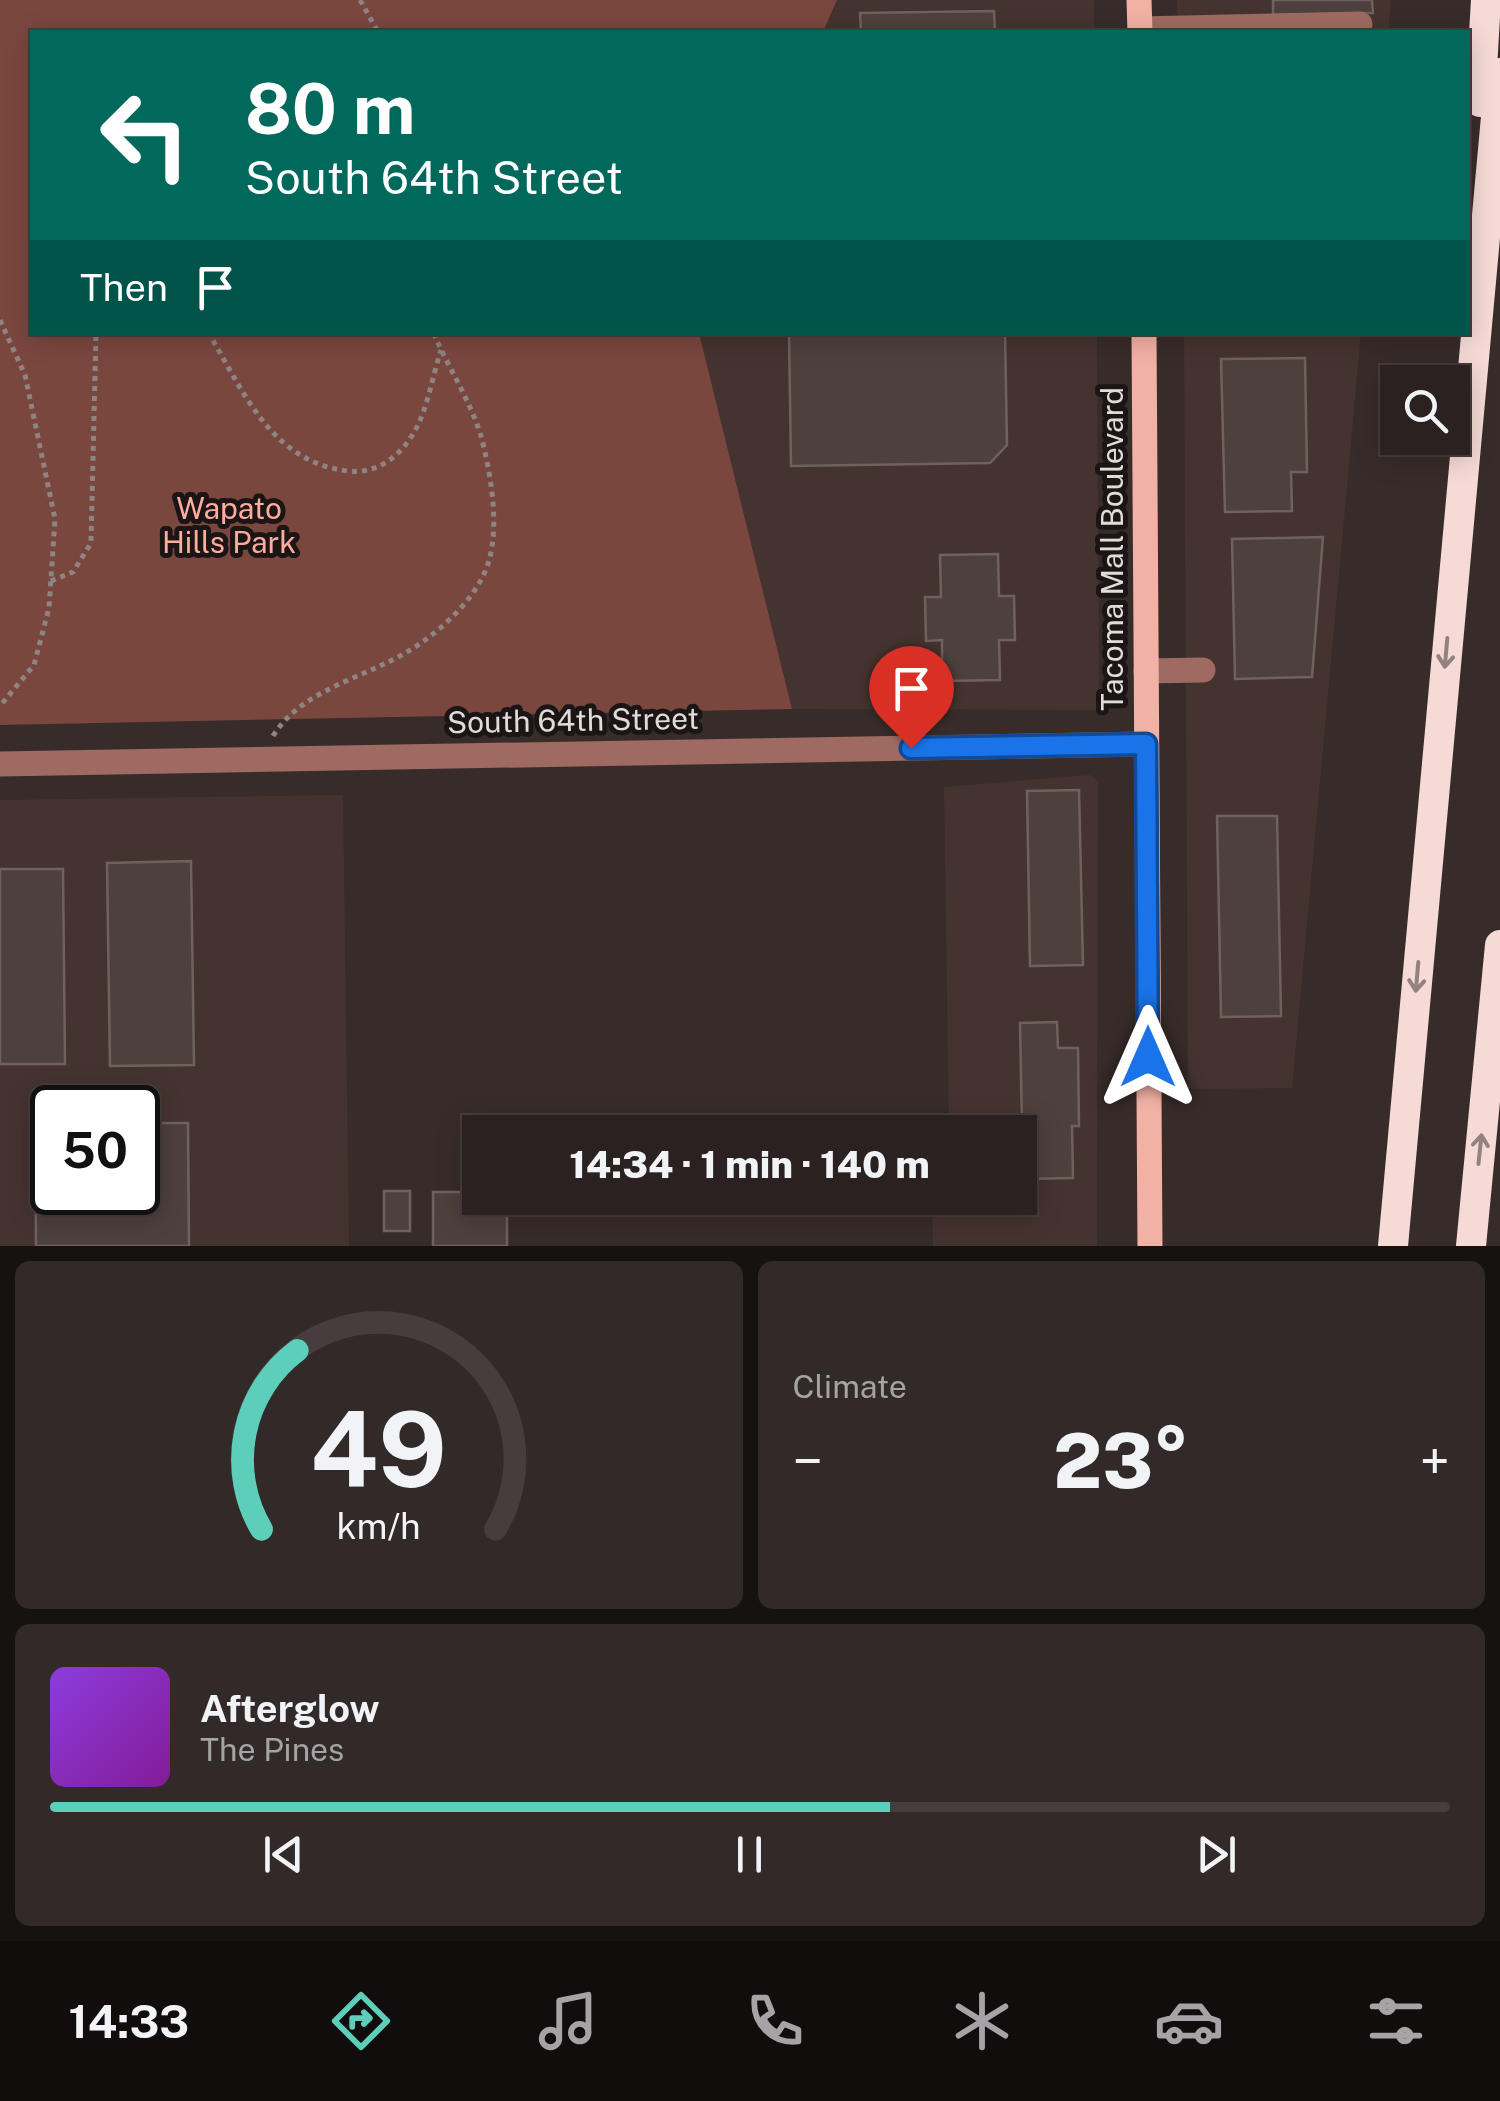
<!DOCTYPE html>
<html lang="en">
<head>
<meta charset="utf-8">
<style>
  body { margin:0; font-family:"Public Sans",sans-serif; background:#322929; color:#f1f3f6; height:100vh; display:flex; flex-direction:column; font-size:38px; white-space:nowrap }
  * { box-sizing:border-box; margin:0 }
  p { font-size:32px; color:#a5a3a5 }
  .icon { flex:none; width:55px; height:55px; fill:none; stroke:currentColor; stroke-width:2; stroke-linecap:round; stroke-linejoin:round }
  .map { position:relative; height:1246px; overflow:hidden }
  .drawer { display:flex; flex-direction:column; gap:15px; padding:15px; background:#171212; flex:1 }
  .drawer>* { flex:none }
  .banner { position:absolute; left:30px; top:30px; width:1440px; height:305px; border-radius:0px; box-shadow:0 5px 25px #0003,0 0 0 2px #463e3e; background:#00695c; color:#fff; overflow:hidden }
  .buttons { position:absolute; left:1380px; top:365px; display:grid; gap:20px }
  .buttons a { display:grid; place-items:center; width:90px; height:90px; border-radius:0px; background:#2a2120; box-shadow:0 5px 25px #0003,0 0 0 2px #463e3e; font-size:50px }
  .speed { position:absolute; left:30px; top:1085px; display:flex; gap:20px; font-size:50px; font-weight:700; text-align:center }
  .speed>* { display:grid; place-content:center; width:130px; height:130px; border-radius:50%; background:#2a2120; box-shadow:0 5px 25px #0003,0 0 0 2px #463e3e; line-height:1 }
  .speed .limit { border:5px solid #111; border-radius:15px; background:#fff; color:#111 }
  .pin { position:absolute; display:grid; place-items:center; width:85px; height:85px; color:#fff; margin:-102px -42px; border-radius:50% 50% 50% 0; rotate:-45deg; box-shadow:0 0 10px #0007 }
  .pin .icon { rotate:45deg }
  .me { position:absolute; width:110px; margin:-55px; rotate:0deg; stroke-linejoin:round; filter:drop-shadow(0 0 8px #0008) }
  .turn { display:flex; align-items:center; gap:35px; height:210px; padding:0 50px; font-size:45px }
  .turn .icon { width:130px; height:130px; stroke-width:2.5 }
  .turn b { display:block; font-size:70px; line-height:85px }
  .then { display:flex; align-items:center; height:95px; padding:0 50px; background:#0003; gap:20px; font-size:38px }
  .big { font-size:75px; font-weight:800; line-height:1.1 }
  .drawer .tile { flex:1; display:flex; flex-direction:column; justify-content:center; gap:15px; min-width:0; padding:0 35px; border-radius:15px; background:#322929 }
  .drawer .dial { align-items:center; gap:0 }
  .dial svg { height:260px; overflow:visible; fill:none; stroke:#463e3e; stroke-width:7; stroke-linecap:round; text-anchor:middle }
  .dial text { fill:#f1f3f6; stroke:none }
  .song { display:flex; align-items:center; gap:30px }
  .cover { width:120px; height:120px; border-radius:15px; background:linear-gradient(135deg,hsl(270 70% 55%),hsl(290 70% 35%)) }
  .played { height:10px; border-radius:5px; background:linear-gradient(90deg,#5cceba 60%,#463e3e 60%) }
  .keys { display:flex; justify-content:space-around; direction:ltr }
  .heat { display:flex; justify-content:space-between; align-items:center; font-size:55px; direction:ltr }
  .drawer .tiles { flex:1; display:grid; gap:15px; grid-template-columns:1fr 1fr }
  .tile:last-child { grid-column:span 2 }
  .trip { position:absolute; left:462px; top:1115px; width:575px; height:100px; border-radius:0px; background:#2a2120; box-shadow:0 5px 25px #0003,0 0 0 2px #463e3e; font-weight:800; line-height:100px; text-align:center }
  .dock { display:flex; height:160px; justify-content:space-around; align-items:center; background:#110d0d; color:#a5a3a5 }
  .dock .icon { width:70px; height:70px }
  .dock .on { color:#5cceba }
  .dock b { font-size:45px; color:#f1f3f6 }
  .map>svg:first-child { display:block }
  .built { fill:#45332f; fill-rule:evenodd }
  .green { fill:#7a473f }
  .building { fill:#4d403d; stroke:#6f615f; stroke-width:2.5 }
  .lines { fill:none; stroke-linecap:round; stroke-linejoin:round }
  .path { stroke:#8e8483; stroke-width:5; stroke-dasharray:5 5; stroke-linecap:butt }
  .minor { stroke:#9e6a61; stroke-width:25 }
  .major { stroke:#f2b1a5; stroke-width:25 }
  .highway { stroke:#f5dad5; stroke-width:30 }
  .oneway { stroke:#93827f }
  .route-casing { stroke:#114b97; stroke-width:25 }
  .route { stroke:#1a73e8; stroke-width:18 }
  .labels { text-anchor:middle; stroke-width:10; stroke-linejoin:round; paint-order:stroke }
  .park-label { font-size:30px; fill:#ffac9e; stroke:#1b1615 }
  .street-label { font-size:30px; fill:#e3dbda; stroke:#1b1615 }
</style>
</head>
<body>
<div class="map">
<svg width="1500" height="1246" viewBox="0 0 1500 1246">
  <rect width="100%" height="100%" fill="#382c2a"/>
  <path class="built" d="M 837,0 L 1094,0 L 1094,32 L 823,32 Z
    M 1177,0 L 1391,0 L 1388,32 L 1178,32 Z
    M 699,333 L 1097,333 L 1099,702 L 1095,710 L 792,709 Z
    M 1184,333 L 1361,333 L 1292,1088 L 1188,1089 Z
    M 1090,775 L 1098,782 L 1097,1246 L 933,1246 L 932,1198 L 1020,1198 L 1020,1132 L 949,1132 L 944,787 Z
    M 343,795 L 349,1246 L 0,1246 L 0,800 ZM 52,1108 L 138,1108 L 138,1192 L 52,1192 Z"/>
  <path class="green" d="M 0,0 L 837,0 L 823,32 L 32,32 L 32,332 L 699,333 L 792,709 L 0,725 Z"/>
  <path class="building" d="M 1273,0 L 1372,0 L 1373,13 L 1273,15 Z
    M 994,11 L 995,32 L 861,32 L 860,13 Z
    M 789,332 L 1005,332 L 1007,445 L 990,463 L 791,466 Z
    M 1305,358 L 1307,472 L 1291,472 L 1292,511 L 1225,512 L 1221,359 Z
    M 1323,537 L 1312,677 L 1235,679 L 1232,539 Z
    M 998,554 L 999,596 L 1014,596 L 1015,640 L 999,640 L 1000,680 L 942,681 L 942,640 L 926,641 L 925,597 L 941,597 L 940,555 Z
    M 1079,790 L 1083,965 L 1030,966 L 1027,791 Z
    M 1217,816 L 1277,816 L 1281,1016 L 1221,1017 Z
    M 191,861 L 194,1065 L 110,1066 L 107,863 Z
    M 0,869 L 63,869 L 65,1064 L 0,1064 Z
    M 1057,1022 L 1058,1048 L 1078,1048 L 1079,1126 L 1072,1126 L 1073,1178 L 1023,1179 L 1020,1023 Z
    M 138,1123 L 188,1123 L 189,1246 L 36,1246 L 35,1124 L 52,1124 L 52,1192 L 138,1192 Z
    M 384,1191 L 410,1191 L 410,1231 L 384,1231 Z
    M 433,1192 L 480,1192 L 480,1198 L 507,1198 L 507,1246 L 433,1246 Z"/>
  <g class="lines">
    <path class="path" d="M 360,0 L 378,32
      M 0,320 L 25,375 L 55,519 L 49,608 L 34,665 L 0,706
      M 208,332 C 244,392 271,462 348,471 C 375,474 397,459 411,437 C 427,414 432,377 441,350
      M 51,581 L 73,572 L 91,543 L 96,332
      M 273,736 C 298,696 345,683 386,663 C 424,646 474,606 488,564 C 500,526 491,474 481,436 C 470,400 448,367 433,332"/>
    <path class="minor" d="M 1140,29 L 1360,24
      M 1146,671 L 1203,670
      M 0,764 L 1146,744"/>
    <path class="major" d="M 1139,0 L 1140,32
      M 1144,332 L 1150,1246"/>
    <path class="highway" d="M 1480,102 L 1486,0
      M 1393,1246 L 1500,73
      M 1471,1246 L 1500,945"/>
  </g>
  <defs><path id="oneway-shaft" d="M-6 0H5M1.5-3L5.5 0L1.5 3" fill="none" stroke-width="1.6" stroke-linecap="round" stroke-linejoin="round" transform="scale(2.5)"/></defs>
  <g class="oneway">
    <use href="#oneway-shaft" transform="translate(1446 653) rotate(95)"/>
    <use href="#oneway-shaft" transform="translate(1417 977) rotate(95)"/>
    <use href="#oneway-shaft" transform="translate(1480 1149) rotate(-84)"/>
  </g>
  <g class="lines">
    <defs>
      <path id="route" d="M 911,748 L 1146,744 L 1148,1057"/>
    </defs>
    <use href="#route" class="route-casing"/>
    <use href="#route" class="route"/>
  </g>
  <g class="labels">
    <g class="park-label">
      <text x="229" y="519">Wapato<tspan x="229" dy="34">Hills Park</tspan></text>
    </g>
    <g class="street-label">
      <text transform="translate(1113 549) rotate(-90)" y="10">Tacoma Mall Boulevard</text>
      <text transform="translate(573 721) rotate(-1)" y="10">South 64th Street</text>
    </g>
  </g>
</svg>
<div class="buttons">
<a><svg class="icon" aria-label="search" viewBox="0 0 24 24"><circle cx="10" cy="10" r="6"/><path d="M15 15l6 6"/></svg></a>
</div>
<div class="speed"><div class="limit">50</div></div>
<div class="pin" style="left:911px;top:748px;background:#d93025"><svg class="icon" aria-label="arrive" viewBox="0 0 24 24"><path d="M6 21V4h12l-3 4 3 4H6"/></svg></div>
<svg class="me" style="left:1148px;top:1057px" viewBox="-20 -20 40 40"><path d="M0-17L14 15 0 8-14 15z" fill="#1a73e8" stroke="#fff" stroke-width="4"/></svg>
<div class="trip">14:34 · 1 min · 140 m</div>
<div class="banner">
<div class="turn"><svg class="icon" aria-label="left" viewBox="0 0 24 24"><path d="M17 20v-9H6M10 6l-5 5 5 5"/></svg><div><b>80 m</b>South 64th Street</div></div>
<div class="then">Then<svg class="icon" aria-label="arrive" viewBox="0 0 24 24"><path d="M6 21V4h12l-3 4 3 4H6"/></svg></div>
</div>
</div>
<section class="drawer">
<div class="tiles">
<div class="tile dial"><svg viewBox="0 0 100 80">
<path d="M14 69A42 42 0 1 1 86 69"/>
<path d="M14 69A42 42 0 0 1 25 14" stroke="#5cceba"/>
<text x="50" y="56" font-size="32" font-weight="700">49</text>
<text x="50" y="72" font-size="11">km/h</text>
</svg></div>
<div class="tile"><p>Climate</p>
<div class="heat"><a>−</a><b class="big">23°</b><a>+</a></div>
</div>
<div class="tile">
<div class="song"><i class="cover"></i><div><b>Afterglow</b><p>The Pines</p></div></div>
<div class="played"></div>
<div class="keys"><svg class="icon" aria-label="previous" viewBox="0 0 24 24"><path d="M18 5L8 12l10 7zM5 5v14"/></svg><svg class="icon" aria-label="pause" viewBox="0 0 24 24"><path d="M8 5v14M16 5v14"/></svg><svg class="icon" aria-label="next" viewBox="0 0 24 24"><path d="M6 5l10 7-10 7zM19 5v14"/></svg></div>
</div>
</div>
</section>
<nav class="dock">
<b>14:33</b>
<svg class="icon on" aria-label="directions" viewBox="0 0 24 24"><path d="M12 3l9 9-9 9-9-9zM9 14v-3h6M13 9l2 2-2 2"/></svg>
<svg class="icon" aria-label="music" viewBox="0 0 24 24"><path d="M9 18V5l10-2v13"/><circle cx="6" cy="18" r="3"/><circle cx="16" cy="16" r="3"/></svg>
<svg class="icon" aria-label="phone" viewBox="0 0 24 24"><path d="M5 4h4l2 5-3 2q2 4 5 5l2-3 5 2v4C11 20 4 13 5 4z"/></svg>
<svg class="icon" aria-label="climate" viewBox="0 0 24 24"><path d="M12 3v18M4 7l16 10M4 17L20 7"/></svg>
<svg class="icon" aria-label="car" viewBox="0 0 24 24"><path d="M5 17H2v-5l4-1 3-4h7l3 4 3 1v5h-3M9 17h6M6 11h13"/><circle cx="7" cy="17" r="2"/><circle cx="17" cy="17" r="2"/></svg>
<svg class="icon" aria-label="filters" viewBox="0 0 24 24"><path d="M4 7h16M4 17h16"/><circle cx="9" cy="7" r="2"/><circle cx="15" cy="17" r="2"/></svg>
</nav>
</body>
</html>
